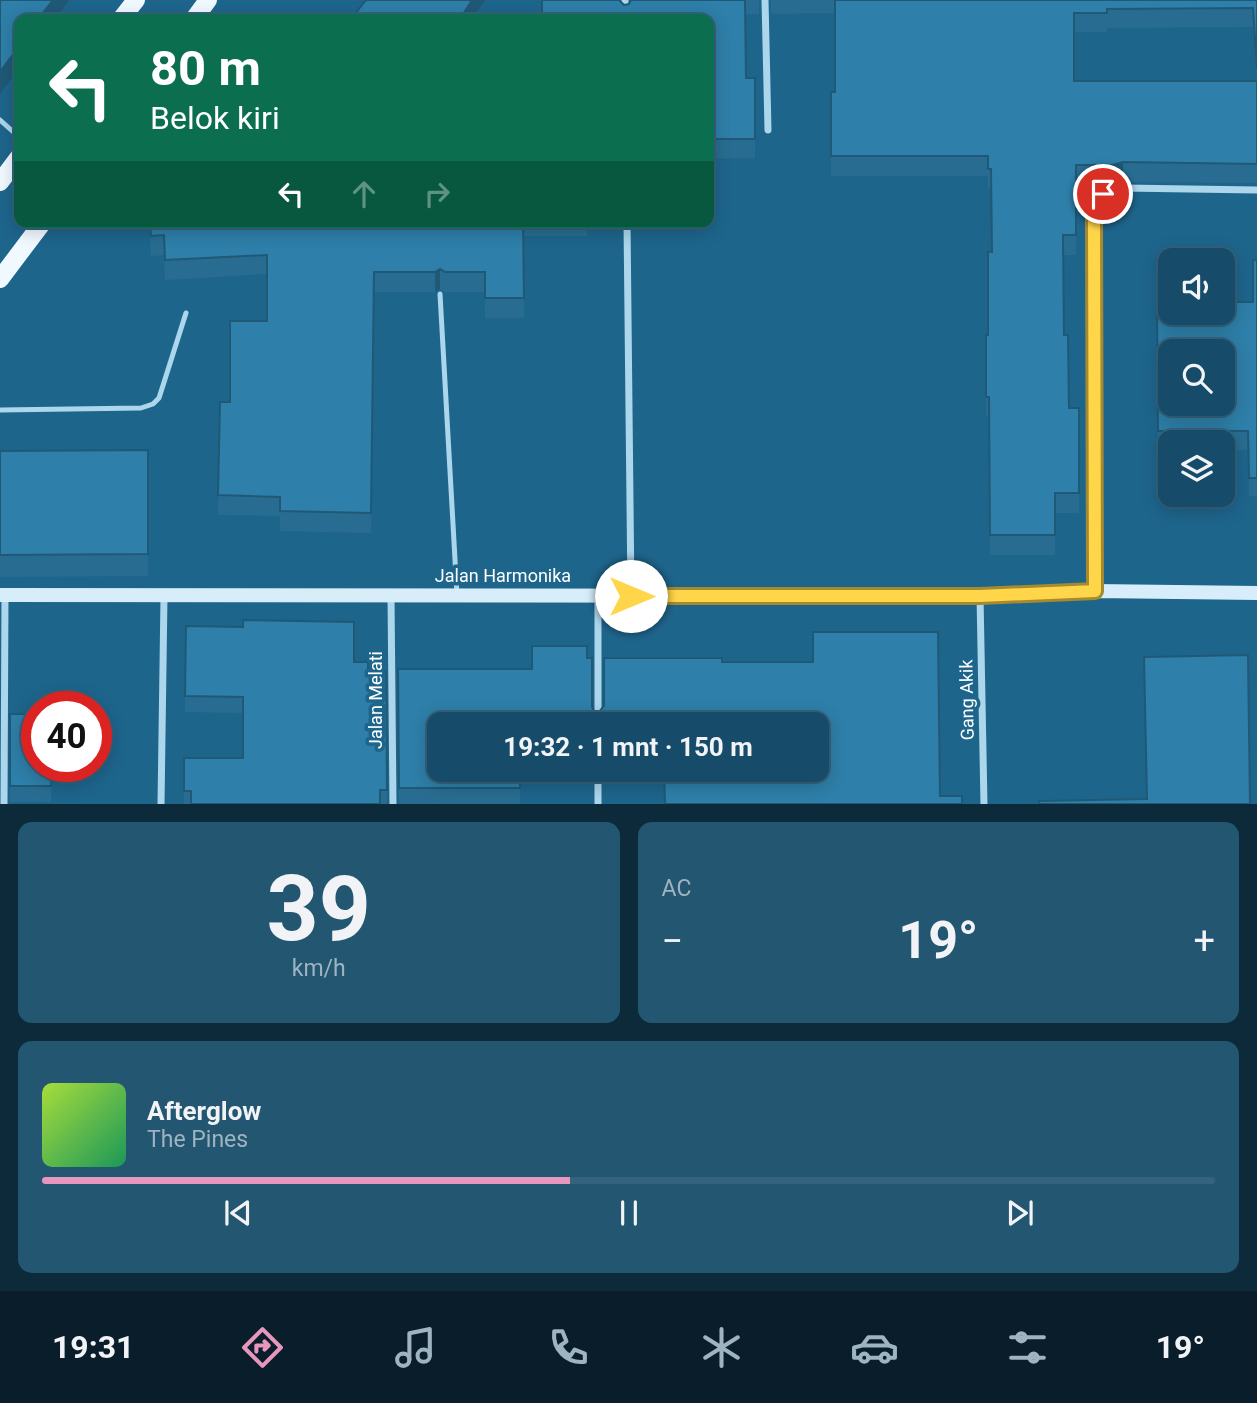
<!DOCTYPE html>
<html lang="id">
<head>
<meta charset="utf-8">
<style>
  body { margin:0; font-family:Roboto,sans-serif; background:#235671; color:#f1f3f6; height:100vh; display:flex; flex-direction:column; font-size:26px; white-space:nowrap }
  * { box-sizing:border-box; margin:0 }
  p { font-size:23px; color:#9eb4c0 }
  .icon { flex:none; width:38px; height:38px; fill:none; stroke:currentColor; stroke-width:2; stroke-linecap:round; stroke-linejoin:round }
  .map { position:relative; height:804px; overflow:hidden }
  .panel { display:flex; flex-direction:column; gap:18px; padding:18px; background:#0c2a3a; flex:1 }
  .panel>* { flex:none }
  .banner { position:absolute; left:14px; top:14px; width:700px; height:214px; border-radius:14px; box-shadow:0 4px 18px #0003,0 0 0 2px #35637d; background:#0b6e4f; color:#fff; overflow:hidden }
  .controls { position:absolute; left:1158px; top:248px; display:grid; gap:14px }
  .controls a { display:grid; place-items:center; width:77px; height:77px; border-radius:14px; background:#164c69; box-shadow:0 4px 18px #0003,0 0 0 2px #35637d; font-size:35px }
  .speed { position:absolute; left:21px; top:691px; display:flex; gap:14px; font-size:35px; font-weight:700; text-align:center }
  .speed>* { display:grid; place-content:center; width:91px; height:91px; border-radius:50%; background:#164c69; box-shadow:0 4px 18px #0003,0 0 0 2px #35637d; line-height:1 }
  .speed .limit { border:10px solid #d22; background:#fff; color:#111 }
  .pin { position:absolute; display:grid; place-items:center; width:60px; height:60px; color:#fff; margin:-30px; border:4px solid #fff; border-radius:50%; box-shadow:0 2px 7px #0007 }
  .me { position:absolute; width:77px; margin:-38px; rotate:90deg; stroke-linejoin:round; filter:drop-shadow(0 0 5px #0008) }
  .turn { display:flex; align-items:center; gap:24px; height:147px; padding:0 21px; font-size:32px }
  .turn .icon { width:91px; height:91px; stroke-width:2.5 }
  .turn b { display:block; font-size:49px; line-height:60px }
  .lanes { display:flex; align-items:center; height:66px; padding:0 21px; background:#0003; justify-content:center; gap:35px; direction:ltr }
  .lanes .off { opacity:.35 }
  .big { font-size:52px; font-weight:700; line-height:1.1 }
  .panel .tile { flex:1; display:flex; flex-direction:column; justify-content:center; gap:10px; min-width:0; padding:0 24px; border-radius:14px; background:#235671 }
  .panel .dial { align-items:center; gap:0 }
  .dial b { font-size:91px; line-height:1 }
  .song { display:flex; align-items:center; gap:21px }
  .cover { width:84px; height:84px; border-radius:10px; background:linear-gradient(135deg,hsl(80 70% 55%),hsl(150 70% 35%)) }
  .played { height:7px; border-radius:4px; background:linear-gradient(90deg,#e797bd 45%,#35637d 45%) }
  .keys { display:flex; justify-content:space-around; direction:ltr }
  .heat { display:flex; justify-content:space-between; align-items:center; font-size:38px; direction:ltr }
  .panel .tiles { flex:1; display:grid; gap:18px; grid-template-columns:1fr 1fr }
  .tile:last-child { grid-column:span 2 }
  .trip { position:absolute; left:427px; top:712px; width:402px; height:70px; border-radius:14px; background:#164c69; box-shadow:0 4px 18px #0003,0 0 0 2px #35637d; font-weight:700; line-height:70px; text-align:center }
  .tab-bar { display:flex; height:112px; justify-content:space-around; align-items:center; background:#091e2a; color:#9eb4c0 }
  .tab-bar .icon { width:49px; height:49px }
  .tab-bar .selected { color:#e797bd }
  .tab-bar b { font-size:32px; color:#f1f3f6 }
  .map>svg:first-child { display:block }
  .lines { fill:none; stroke-linecap:round; stroke-linejoin:round }
  .lane { stroke:#abd6ec; stroke-width:5 }
  .street { stroke:#abd6ec; stroke-width:7 }
  .secondary { stroke:#d7edf9; stroke-width:14 }
  .primary { stroke:#f0f9ff; stroke-width:18 }
  .wall { fill:#286d91; fill-rule:evenodd }
  .shaded-wall { fill:#205976 }
  .building { fill:#2e7fa9; stroke:#205976; stroke-width:2; fill-rule:evenodd }
  .route-casing { stroke:#a68a30; stroke-width:18 }
  .route { stroke:#ffd54a; stroke-width:12 }
  .labels { text-anchor:middle; stroke-width:7; stroke-linejoin:round; paint-order:stroke }
  .street-label { font-size:18px; fill:#fff; stroke:#1e658c }
</style>
</head>
<body>
<div class="map">
<svg width="1257" height="805" viewBox="0 0 1257 805">
  <rect width="100%" height="100%" fill="#1e658c"/>
  <g class="lines">
    <path class="lane" d="M 0,120 L 19,137
      M 440,294 L 457,595
      M 0,410 L 141,408 L 153,404 L 159,398 L 186,313"/>
    <path class="street" d="M 625,0 L 625,19
      M 765,0 L 768,130
      M 627,222 L 631,596
      M 1095,591 L 1094,215 L 1103,194 L 1123,188 L 1257,190
      M 391,596 L 393,805
      M 980,596 L 984,805
      M 598,724 L 598,596
      M 4,805 L 5,595
      M 161,805 L 164,596
      M 598,805 L 598,770"/>
    <path class="secondary" d="M 0,595 L 980,596 L 1095,591 L 1257,593"/>
    <path class="primary" d="M 121,19 L 136,0
      M 194,19 L 208,0
      M 0,182 L 19,157
      M 0,279 L 43,222"/>
  </g>
  <path class="wall" d="M 631,0 L 759,0 L 759,14 L 745,14 L 746,78 L 755,78 L 755,158 L 709,159 L 709,19 L 624,5 L 629,4 Z
    M 771,0 L 1257,0 L 1257,183 L 1123,182 L 1112,185 L 1076,185 L 1076,255 L 1063,255 L 1064,335 L 1069,408 L 1079,408 L 1079,513 L 1055,513 L 1055,555 L 990,555 L 989,416 L 986,416 L 986,335 L 988,335 L 992,252 L 991,188 L 988,188 L 988,176 L 831,176 L 831,92 L 835,92 L 835,13 L 771,14 ZM 1253,27 L 1257,81 L 1074,81 L 1074,32 L 1107,32 L 1107,28 Z
    M 149,222 L 587,222 L 587,236 L 523,236 L 524,318 L 485,318 L 485,292 L 445,292 L 440,289 L 435,292 L 374,292 L 371,533 L 280,531 L 280,516 L 218,515 L 220,402 L 230,402 L 267,321 L 267,274 L 165,280 L 164,255 L 151,256 Z
    M 1257,260 L 1257,496 L 1249,496 L 1248,450 L 1223,450 L 1223,443 L 1171,443 L 1171,450 L 1158,450 L 1157,303 L 1253,302 Z
    M 148,450 L 148,576 L 0,577 L 0,451 Z
    M 186,626 L 354,662 L 368,671 L 386,671 L 387,804 L 184,804 L 184,758 L 243,758 L 243,713 L 185,712 Z
    M 813,632 L 938,632 L 940,796 L 962,796 L 962,804 L 664,804 L 664,770 L 817,770 L 817,724 L 439,724 L 439,770 L 587,770 L 587,783 L 520,783 L 520,804 L 399,804 L 398,669 L 532,669 L 532,646 L 587,646 L 587,658 L 592,658 L 592,707 L 594,711 L 599,712 L 604,706 L 604,658 L 722,658 L 722,662 L 813,662 Z
    M 10,714 L 52,766 L 51,802 L 10,802 Z"/>
  <path class="shaded-wall" d="M 53,0 L 69,0 L 55,19 L 38,19 Z
    M 472,0 L 485,0 L 472,19 L 460,19 Z
    M 19,46 L 19,68 L 0,94 L 0,72 Z
    M 1123,162 L 1123,182 L 1112,185 L 1112,165 Z
    M 440,269 L 440,289 L 435,292 L 435,272 Z"/>
  <path class="building" d="M 0,0 L 53,0 L 38,19 L 19,19 L 19,46 L 0,72 Z
    M 366,0 L 472,0 L 460,19 L 351,19 Z
    M 542,0 L 619,0 L 624,5 L 629,4 L 631,0 L 745,0 L 746,78 L 755,78 L 755,139 L 709,139 L 709,19 L 542,19 Z
    M 835,0 L 1257,0 L 1257,69 L 1253,8 L 1107,9 L 1107,13 L 1074,13 L 1074,81 L 1257,81 L 1257,164 L 1123,162 L 1112,165 L 1076,165 L 1076,235 L 1063,235 L 1064,335 L 1068,335 L 1069,408 L 1079,408 L 1079,493 L 1055,493 L 1055,535 L 990,535 L 989,397 L 986,397 L 986,335 L 988,335 L 988,252 L 992,252 L 991,169 L 988,169 L 988,156 L 831,156 L 831,92 L 835,92 Z
    M 150,222 L 523,222 L 524,298 L 485,298 L 485,272 L 445,272 L 440,269 L 435,272 L 374,272 L 371,513 L 280,511 L 280,497 L 218,495 L 220,402 L 230,402 L 230,321 L 267,321 L 267,255 L 165,260 L 164,235 L 151,236 Z
    M 1253,260 L 1257,260 L 1257,478 L 1249,478 L 1248,431 L 1158,431 L 1157,303 L 1171,303 L 1171,313 L 1223,313 L 1223,302 L 1253,302 ZM 1171,352 L 1223,352 L 1223,404 L 1171,404 Z
    M 148,450 L 148,554 L 0,555 L 0,451 Z
    M 243,620 L 354,622 L 354,662 L 368,662 L 368,671 L 386,671 L 387,790 L 380,790 L 380,804 L 191,804 L 191,791 L 184,791 L 184,758 L 243,758 L 243,697 L 185,696 L 186,626 L 243,627 Z
    M 813,632 L 938,632 L 940,796 L 962,796 L 962,804 L 665,804 L 664,770 L 817,770 L 817,724 L 439,724 L 439,770 L 520,770 L 520,788 L 399,788 L 398,669 L 532,669 L 532,646 L 587,646 L 587,658 L 592,658 L 592,707 L 594,711 L 599,712 L 604,706 L 604,658 L 722,658 L 722,662 L 813,662 Z
    M 1248,655 L 1250,804 L 1039,804 L 1039,801 L 1147,799 L 1144,657 Z
    M 10,714 L 37,714 L 37,766 L 52,766 L 51,786 L 10,786 Z"/>
  <g class="lines">
    <defs>
      <path id="route" d="M 631,596 L 980,596 L 1095,591 L 1094,215 L 1103,194"/>
    </defs>
    <use href="#route" class="route-casing"/>
    <use href="#route" class="route"/>
  </g>
  <g class="labels">
    <g class="street-label">
      <text x="503" y="582">Jalan Harmonika</text>
      <text transform="translate(376 700) rotate(-90)" y="6">Jalan Melati</text>
      <text transform="translate(967 700) rotate(-91)" y="6">Gang Akik</text>
    </g>
  </g>
</svg>
<div class="controls">
<a><svg class="icon" aria-label="sound" viewBox="0 0 24 24"><path d="M4 9h4l5-4v14l-5-4H4zM17 9q2 3 0 6"/></svg></a>
<a><svg class="icon" aria-label="search" viewBox="0 0 24 24"><circle cx="10" cy="10" r="6"/><path d="M15 15l6 6"/></svg></a>
<a><svg class="icon" aria-label="layers" viewBox="0 0 24 24"><path d="M12 4l9 5-9 5-9-5zM3 14l9 5 9-5"/></svg></a>
</div>
<div class="speed"><div class="limit">40</div></div>
<div class="pin" style="left:1103px;top:194px;background:#d93025"><svg class="icon" aria-label="arrive" viewBox="0 0 24 24"><path d="M6 21V4h12l-3 4 3 4H6"/></svg></div>
<svg class="me" style="left:631px;top:596px" viewBox="-20 -20 40 40"><circle r="19" fill="#fff"/><path d="M0-13L10 11 0 6-10 11z" fill="#ffd54a"/></svg>
<div class="trip">19:32 · 1 mnt · 150 m</div>
<div class="banner">
<div class="turn"><svg class="icon" aria-label="left" viewBox="0 0 24 24"><path d="M17 20v-9H6M10 6l-5 5 5 5"/></svg><div><b>80 m</b>Belok kiri</div></div>
<div class="lanes"><svg class="icon" aria-label="left" viewBox="0 0 24 24"><path d="M17 20v-9H6M10 6l-5 5 5 5"/></svg><svg class="icon off" aria-label="ahead" viewBox="0 0 24 24"><path d="M12 20V5M6 11l6-6 6 6"/></svg><svg class="icon off" aria-label="right" viewBox="0 0 24 24"><path d="M7 20v-9h11M14 6l5 5-5 5"/></svg></div>
</div>
</div>
<section class="panel">
<div class="tiles">
<div class="tile dial"><b>39</b><p>km/h</p></div>
<div class="tile"><p>AC</p>
<div class="heat"><a>−</a><b class="big">19°</b><a>+</a></div>
</div>
<div class="tile">
<div class="song"><i class="cover"></i><div><b>Afterglow</b><p>The Pines</p></div></div>
<div class="played"></div>
<div class="keys"><svg class="icon" aria-label="previous" viewBox="0 0 24 24"><path d="M18 5L8 12l10 7zM5 5v14"/></svg><svg class="icon" aria-label="pause" viewBox="0 0 24 24"><path d="M8 5v14M16 5v14"/></svg><svg class="icon" aria-label="next" viewBox="0 0 24 24"><path d="M6 5l10 7-10 7zM19 5v14"/></svg></div>
</div>
</div>
</section>
<nav class="tab-bar">
<b>19:31</b>
<svg class="icon selected" aria-label="directions" viewBox="0 0 24 24"><path d="M12 3l9 9-9 9-9-9zM9 14v-3h6M13 9l2 2-2 2"/></svg>
<svg class="icon" aria-label="music" viewBox="0 0 24 24"><path d="M9 18V5l10-2v13"/><circle cx="6" cy="18" r="3"/><circle cx="16" cy="16" r="3"/></svg>
<svg class="icon" aria-label="phone" viewBox="0 0 24 24"><path d="M5 4h4l2 5-3 2q2 4 5 5l2-3 5 2v4C11 20 4 13 5 4z"/></svg>
<svg class="icon" aria-label="climate" viewBox="0 0 24 24"><path d="M12 3v18M4 7l16 10M4 17L20 7"/></svg>
<svg class="icon" aria-label="car" viewBox="0 0 24 24"><path d="M5 17H2v-5l4-1 3-4h7l3 4 3 1v5h-3M9 17h6M6 11h13"/><circle cx="7" cy="17" r="2"/><circle cx="17" cy="17" r="2"/></svg>
<svg class="icon" aria-label="filters" viewBox="0 0 24 24"><path d="M4 7h16M4 17h16"/><circle cx="9" cy="7" r="2"/><circle cx="15" cy="17" r="2"/></svg>
<b>19°</b>
</nav>
</body>
</html>
